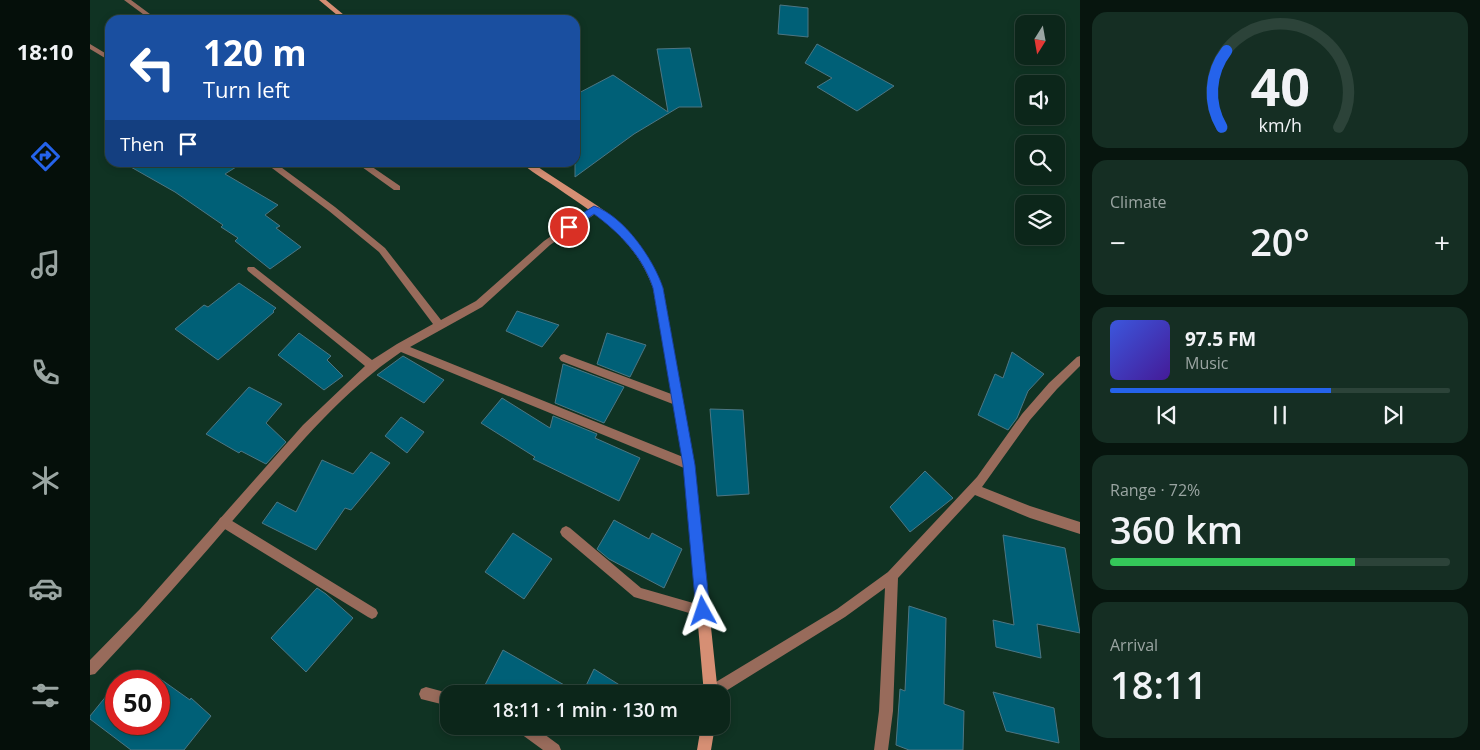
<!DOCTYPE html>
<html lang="en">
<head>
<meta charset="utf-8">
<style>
  body { margin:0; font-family:"Open Sans",sans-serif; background:#152e23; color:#f1f3f6; height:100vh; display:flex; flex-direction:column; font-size:19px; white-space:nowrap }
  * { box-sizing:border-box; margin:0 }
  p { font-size:16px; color:#9aa5a2 }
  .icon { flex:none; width:28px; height:28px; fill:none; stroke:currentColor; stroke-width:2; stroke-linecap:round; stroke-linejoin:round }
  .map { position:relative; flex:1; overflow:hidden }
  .panel { display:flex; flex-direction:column; gap:12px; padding:12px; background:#07150e; width:400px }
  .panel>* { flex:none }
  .top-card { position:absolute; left:15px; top:15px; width:475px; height:152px; border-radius:15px; box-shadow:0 2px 8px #0003,0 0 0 1px #2c4339; background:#1a4fa0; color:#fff; overflow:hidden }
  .needle { width:32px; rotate:191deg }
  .buttons { position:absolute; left:925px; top:15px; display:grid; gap:10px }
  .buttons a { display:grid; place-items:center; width:50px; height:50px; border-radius:10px; background:#0c261a; box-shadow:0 2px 8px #0003,0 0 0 1px #2c4339; font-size:25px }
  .speed { position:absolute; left:15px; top:670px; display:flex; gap:10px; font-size:25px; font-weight:700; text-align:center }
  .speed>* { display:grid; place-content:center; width:65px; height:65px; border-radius:50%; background:#0c261a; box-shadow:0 2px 8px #0003,0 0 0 1px #2c4339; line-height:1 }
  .speed .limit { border:8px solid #d22; background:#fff; color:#111 }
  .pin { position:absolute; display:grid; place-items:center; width:42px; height:42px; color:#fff; margin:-21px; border:2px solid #fff; border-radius:50%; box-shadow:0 1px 5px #0007 }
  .me { position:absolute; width:55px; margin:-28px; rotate:355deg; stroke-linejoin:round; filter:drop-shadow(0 0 4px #0008) }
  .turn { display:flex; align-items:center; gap:18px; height:105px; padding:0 15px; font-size:22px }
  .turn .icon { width:65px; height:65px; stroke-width:2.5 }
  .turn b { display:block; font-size:35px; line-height:42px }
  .then { display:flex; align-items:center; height:48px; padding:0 15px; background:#0003; gap:10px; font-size:19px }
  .big { font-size:38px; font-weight:600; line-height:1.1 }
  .panel .widget { flex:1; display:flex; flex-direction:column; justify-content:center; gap:8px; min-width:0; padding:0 18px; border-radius:15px; background:#152e23 }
  .panel .dial { align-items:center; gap:0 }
  .dial svg { height:130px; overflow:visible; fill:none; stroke:#2c4339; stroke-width:7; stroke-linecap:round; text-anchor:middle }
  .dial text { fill:#f1f3f6; stroke:none }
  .song { display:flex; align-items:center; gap:15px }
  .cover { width:60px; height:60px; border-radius:8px; background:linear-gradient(135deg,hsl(230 70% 55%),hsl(260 70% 35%)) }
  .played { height:5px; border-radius:2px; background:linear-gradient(90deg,#2563eb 65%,#2c4339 65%) }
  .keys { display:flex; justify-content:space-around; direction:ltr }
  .heat { display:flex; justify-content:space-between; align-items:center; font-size:28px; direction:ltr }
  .charge { height:8px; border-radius:4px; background:linear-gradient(90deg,#34c759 72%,#2c4339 0) }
  .trip { position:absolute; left:350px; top:685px; width:290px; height:50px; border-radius:15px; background:#0c261a; box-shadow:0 2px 8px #0003,0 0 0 1px #2c4339; font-weight:600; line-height:50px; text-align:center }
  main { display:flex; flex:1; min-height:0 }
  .menu { display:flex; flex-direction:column; width:90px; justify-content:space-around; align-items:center; background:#050f0a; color:#9aa5a2 }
  .menu .icon { width:35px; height:35px }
  .menu .current { color:#2563eb }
  .menu b { font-size:22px; color:#f1f3f6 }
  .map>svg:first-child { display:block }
  .building { fill:#006077; stroke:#4d7683 }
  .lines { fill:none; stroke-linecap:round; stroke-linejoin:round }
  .lane { fill:#986b5b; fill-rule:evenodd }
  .street { fill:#986b5b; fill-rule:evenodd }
  .secondary { fill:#d68f74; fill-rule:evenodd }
  .route { fill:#2563eb; stroke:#184099 }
</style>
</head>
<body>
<main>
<nav class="menu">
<b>18:10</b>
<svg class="icon current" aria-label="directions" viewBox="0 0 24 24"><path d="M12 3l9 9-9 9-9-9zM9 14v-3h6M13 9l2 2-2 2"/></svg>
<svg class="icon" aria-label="music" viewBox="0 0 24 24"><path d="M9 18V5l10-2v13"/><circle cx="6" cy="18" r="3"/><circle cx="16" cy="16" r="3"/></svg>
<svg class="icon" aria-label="phone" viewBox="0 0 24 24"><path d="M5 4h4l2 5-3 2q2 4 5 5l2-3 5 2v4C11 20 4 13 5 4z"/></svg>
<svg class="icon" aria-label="climate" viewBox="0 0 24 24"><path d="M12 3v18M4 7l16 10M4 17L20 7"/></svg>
<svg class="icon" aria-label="car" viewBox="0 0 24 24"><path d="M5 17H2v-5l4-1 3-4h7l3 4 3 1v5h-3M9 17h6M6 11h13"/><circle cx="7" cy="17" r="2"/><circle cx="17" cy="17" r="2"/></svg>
<svg class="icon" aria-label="filters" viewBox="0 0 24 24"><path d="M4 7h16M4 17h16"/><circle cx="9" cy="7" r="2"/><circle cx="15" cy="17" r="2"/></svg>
</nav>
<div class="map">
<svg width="990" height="750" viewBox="0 0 990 750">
  <rect width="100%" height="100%" fill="#103323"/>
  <path class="building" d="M 690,5 L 718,8 L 718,37 L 688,34 Z
    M 727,44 L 804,86 L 767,111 L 727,87 L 742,78 L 715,63 Z
    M 600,48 L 612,107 L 589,107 L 544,134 L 485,177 L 485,95 L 523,75 L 578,112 L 567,49 Z
    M 32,162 L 154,162 L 135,174 L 188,205 L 175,215 L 190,226 L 186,228 L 211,247 L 180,269 L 145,241 L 148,238 L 131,227 L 133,225 L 85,192 Z
    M 149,283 L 186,308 L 183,311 L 184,312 L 128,360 L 85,329 L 114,305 L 118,307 Z
    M 427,311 L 469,325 L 452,347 L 416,331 Z
    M 209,333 L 241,356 L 237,360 L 253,376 L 234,390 L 188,355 Z
    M 517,333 L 556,345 L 540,377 L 507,364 Z
    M 922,352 L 954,374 L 938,391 L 927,418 L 918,430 L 888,415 L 905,374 L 913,378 Z
    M 313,356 L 354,380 L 334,403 L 287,375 Z
    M 473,364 L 534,387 L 514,423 L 465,403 Z
    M 159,387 L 192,404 L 176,423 L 196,442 L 176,464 L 151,451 L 149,453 L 116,434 Z
    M 412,398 L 460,428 L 463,416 L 507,434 L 505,438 L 550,458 L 529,501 L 443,459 L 445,457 L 391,423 Z
    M 620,409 L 653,410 L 659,494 L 627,496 Z
    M 311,417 L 334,432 L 317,453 L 295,436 Z
    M 281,452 L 300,463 L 261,510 L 255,508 L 226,550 L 172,523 L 187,502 L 206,512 L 232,460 L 263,474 Z
    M 835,471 L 863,498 L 820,532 L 800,507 Z
    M 524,520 L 559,539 L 562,533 L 592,549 L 574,588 L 519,559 L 507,549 Z
    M 423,533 L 462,559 L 434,599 L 395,572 Z
    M 913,535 L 975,548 L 990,633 L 947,624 L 951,658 L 906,647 L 903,620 L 924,625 Z
    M 227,588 L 236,594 L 263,618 L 216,672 L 181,638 Z
    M 819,606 L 856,618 L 854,704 L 874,711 L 873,750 L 819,750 L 806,745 L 810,689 L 815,691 Z
    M 413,650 L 490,694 L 410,694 L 395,685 Z
    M 504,669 L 544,694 L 492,694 Z
    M 69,678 L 100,700 L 101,698 L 121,716 L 94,750 L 41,750 L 0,719 L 0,716 L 26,684 L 26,724 L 69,724 Z
    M 903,692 L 964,708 L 969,743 L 916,731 Z"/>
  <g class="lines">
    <path class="lane" d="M 474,354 L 592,398 L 593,401 L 592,404 L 588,406 L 471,361 L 469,358 L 471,355 Z
      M 134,516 L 286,609 L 288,613 L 286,617 L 282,619 L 278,617 L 130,526 L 128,522 L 130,518 Z
      M 476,526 L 480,528 L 551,588 L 617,607 L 619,611 L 617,615 L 613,617 L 544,597 L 472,536 L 470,532 L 472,528 Z
      M 336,687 L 362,694 L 359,694 L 359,706 L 331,699 L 329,694 L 331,689 Z
      M 425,726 L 443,726 L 469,745 L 471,750 L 453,750 L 427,731 Z"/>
    <path class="street" d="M 34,0 L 41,0 L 68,20 L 61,20 Z
      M 0,44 L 20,56 L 20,61 L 0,49 Z
      M 174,162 L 184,162 L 245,207 L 295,248 L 351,320 L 386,301 L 454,241 L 502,208 L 508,208 L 508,212 L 460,245 L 392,307 L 320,347 L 603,461 L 604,465 L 603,469 L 599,470 L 311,352 C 253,391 208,446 162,498 C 111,558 59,617 5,674 L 0,675 L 0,660 L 50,609 L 213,425 L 275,366 L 158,271 L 157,269 L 158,267 L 164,267 L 282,360 L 307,344 L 343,324 L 289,252 L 239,211 Z
      M 265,162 L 275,162 L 310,186 L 310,190 L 304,190 Z
      M 990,356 L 990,366 L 967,389 L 940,420 L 892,487 L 940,506 L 990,522 L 990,534 L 940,518 L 885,495 L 808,578 L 803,711 L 798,750 L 784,750 L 789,711 L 795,588 L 755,617 L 631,694 L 615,694 L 616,688 L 747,609 L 798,572 L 887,477 L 932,414 L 959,383 L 987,357 Z"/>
    <path class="secondary" d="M 229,0 L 236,0 L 260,20 L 253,20 Z
      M 431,162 L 441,162 C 469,182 502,200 528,221 C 548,238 563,263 573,288 L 604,465 L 628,694 L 614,694 L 594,465 L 563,288 C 544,236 506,215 463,185 C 452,178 440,171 431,162 Z
      M 611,726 L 625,726 L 621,750 L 607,750 Z"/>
  </g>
  <path class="route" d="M 504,206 C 534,216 564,260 573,288 L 605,465 L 620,611 L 618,616 L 613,618 L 608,616 L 606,611 L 593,465 L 563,288 C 553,257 530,233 504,214 L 482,229 L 475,229 L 475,224 Z"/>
</svg>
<div class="buttons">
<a><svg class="needle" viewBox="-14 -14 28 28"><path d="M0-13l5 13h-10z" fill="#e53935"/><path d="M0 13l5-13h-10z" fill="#9aa5a2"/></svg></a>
<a><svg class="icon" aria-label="sound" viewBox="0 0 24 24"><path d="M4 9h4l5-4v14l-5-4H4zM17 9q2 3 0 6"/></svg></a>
<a><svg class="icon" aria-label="search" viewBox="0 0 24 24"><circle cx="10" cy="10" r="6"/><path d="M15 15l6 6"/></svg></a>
<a><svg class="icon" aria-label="layers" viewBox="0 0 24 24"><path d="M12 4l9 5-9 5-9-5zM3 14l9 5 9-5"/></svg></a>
</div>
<div class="speed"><div class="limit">50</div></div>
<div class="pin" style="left:479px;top:227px;background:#d93025"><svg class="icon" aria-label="arrive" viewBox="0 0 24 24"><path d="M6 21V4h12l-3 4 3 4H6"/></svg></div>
<svg class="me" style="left:613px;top:611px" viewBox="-20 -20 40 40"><path d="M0-17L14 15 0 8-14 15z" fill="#2563eb" stroke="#fff" stroke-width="4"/></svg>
<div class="trip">18:11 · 1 min · 130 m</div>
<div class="top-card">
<div class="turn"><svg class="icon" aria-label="left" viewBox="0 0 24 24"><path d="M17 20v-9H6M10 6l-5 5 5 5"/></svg><div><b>120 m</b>Turn left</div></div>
<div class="then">Then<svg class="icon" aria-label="arrive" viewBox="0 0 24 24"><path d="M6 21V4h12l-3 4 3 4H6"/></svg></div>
</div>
</div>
<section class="panel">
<div class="widget dial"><svg viewBox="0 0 100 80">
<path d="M14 69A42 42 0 1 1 86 69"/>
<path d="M14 69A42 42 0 0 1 17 22" stroke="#2563eb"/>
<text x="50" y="56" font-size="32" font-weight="700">40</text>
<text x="50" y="72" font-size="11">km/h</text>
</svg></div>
<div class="widget"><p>Climate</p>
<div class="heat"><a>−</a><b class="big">20°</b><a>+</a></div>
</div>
<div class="widget">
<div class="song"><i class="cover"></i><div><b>97.5 FM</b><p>Music</p></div></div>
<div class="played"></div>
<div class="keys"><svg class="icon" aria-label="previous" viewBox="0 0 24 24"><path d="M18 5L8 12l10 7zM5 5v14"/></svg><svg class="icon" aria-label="pause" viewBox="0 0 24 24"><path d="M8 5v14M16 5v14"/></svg><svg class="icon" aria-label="next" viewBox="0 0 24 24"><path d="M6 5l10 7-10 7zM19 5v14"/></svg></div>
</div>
<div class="widget"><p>Range · 72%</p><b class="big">360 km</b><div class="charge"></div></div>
<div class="widget"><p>Arrival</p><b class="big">18:11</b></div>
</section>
</main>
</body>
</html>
